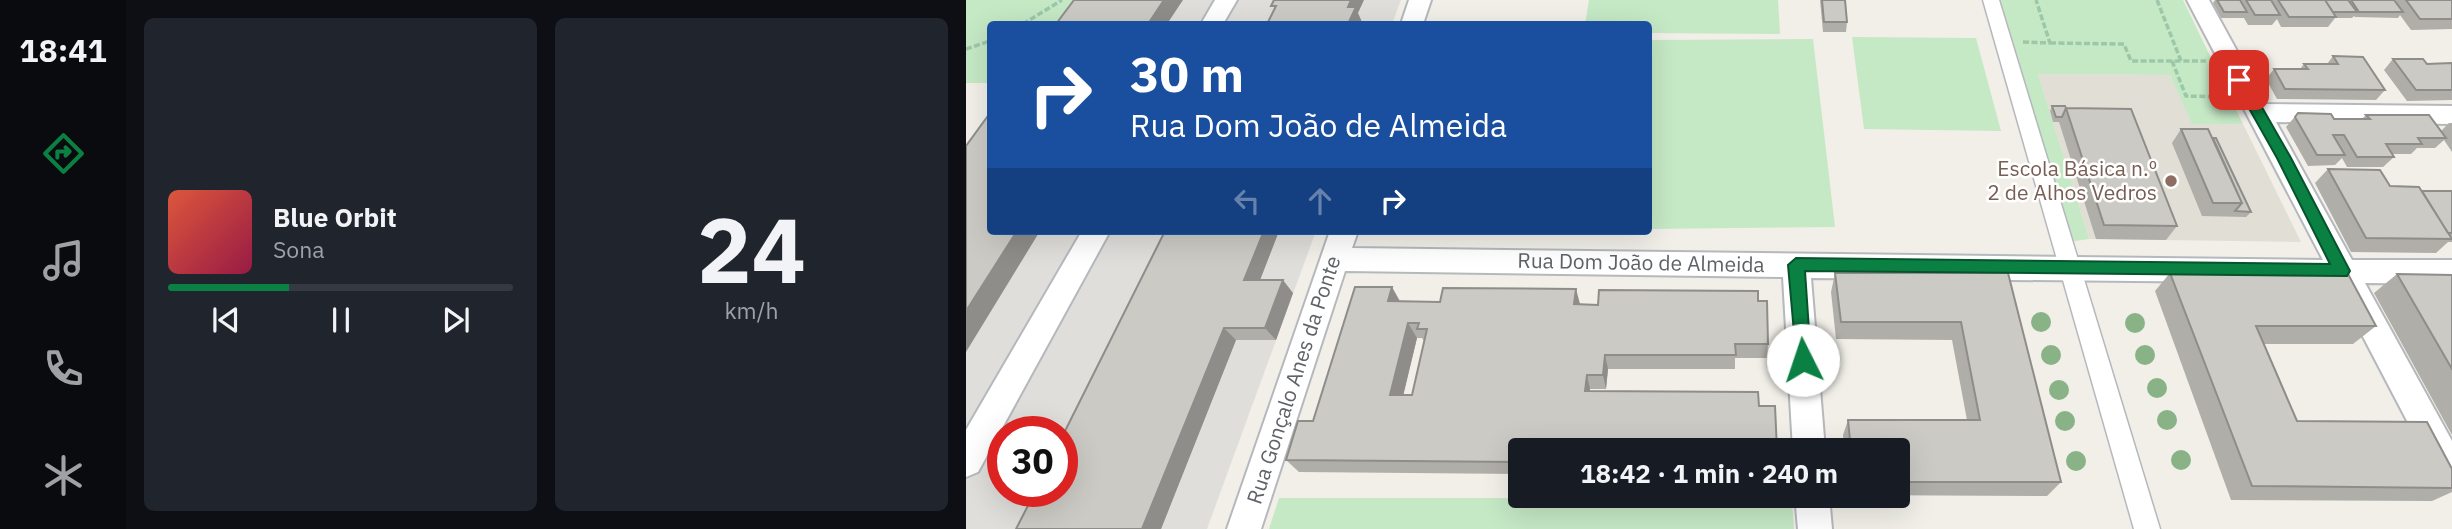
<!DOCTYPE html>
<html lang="en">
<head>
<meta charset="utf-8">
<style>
  body { margin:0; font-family:"IBM Plex Sans",sans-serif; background:#20242c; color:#f1f3f6; height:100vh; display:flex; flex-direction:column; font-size:26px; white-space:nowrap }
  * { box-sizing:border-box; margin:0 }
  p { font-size:23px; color:#9ea1a6 }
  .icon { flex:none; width:38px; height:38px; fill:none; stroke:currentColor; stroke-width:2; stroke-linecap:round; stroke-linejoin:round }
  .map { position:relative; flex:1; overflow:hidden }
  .side { display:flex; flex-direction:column; gap:18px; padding:18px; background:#0d0f14; width:840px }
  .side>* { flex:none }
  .top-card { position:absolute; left:21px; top:21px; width:665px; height:214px; border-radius:7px; box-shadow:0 7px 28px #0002; background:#1a4fa0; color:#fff; overflow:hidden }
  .speed { position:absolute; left:21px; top:416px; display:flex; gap:14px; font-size:35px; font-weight:700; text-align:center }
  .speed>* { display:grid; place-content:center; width:91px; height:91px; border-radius:50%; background:#171b24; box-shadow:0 7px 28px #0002; line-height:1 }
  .speed .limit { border:10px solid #d22; background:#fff; color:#111 }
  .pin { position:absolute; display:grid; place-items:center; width:60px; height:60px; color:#fff; margin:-30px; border-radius:14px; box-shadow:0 4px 10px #0006 }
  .me { position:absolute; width:77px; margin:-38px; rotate:356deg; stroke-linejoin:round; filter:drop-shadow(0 0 5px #0008) }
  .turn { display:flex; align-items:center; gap:24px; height:147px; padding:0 28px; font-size:32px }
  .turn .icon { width:91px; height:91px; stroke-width:2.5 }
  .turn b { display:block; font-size:49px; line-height:60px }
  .lanes { display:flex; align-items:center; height:66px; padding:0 28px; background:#0003; justify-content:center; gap:35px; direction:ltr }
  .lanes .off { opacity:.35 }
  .side .widget { flex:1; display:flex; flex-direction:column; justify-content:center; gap:10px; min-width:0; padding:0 24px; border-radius:10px; background:#20242c }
  .side .dial { align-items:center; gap:0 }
  .dial b { font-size:91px; line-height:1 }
  .song { display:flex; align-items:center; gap:21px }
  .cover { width:84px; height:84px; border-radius:10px; background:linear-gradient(135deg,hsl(10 70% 55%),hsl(340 70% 35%)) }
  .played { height:7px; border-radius:4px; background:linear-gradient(90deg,#0b8043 35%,#363941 35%) }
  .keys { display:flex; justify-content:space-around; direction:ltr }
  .side .tiles { flex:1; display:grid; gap:18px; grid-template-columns:repeat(2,1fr) }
  .trip { position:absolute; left:542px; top:438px; width:402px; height:70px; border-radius:7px; background:#171b24; box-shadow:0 7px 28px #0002; font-weight:700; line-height:70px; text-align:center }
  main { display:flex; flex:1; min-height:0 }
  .menu { display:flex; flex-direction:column; width:126px; justify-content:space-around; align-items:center; background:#090b0e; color:#9ea1a6 }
  .menu .icon { width:49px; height:49px }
  .menu .on { color:#0b8043 }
  .menu b { font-size:32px; color:#f1f3f6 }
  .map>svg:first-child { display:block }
  .industrial { fill:#e0deda; fill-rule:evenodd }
  .education { fill:#e1ded6 }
  .green { fill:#c5e8c5 }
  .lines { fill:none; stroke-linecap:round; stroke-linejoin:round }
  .pedestrian-casing { stroke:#b5b8bc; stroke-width:3 }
  .minor-casing { stroke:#b5b8bc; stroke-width:4 }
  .path { stroke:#9cc7a9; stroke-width:3.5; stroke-dasharray:6 2.5; stroke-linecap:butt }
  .pedestrian { fill:#fff; fill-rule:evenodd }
  .minor { fill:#fff; fill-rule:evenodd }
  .tree { fill:#89b387 }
  .wall { fill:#afaea9; fill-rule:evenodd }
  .shaded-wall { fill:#8f8d8a }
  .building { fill:#cccac5; stroke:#8f8d8a; stroke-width:2; fill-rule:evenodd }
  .route { fill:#0b8043; stroke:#07532c; stroke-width:2 }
  .education-dot { fill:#8d6e63; stroke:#fff; stroke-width:2.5 }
  .labels { text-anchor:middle; stroke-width:5; stroke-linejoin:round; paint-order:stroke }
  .education-label { font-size:21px; fill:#785e54; stroke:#fff; text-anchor:end }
  .street-label { font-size:21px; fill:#5f6368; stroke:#fff }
</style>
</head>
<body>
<main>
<nav class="menu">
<b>18:41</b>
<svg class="icon on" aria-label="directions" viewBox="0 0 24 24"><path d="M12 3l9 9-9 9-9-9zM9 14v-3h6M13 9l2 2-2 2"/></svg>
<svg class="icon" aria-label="music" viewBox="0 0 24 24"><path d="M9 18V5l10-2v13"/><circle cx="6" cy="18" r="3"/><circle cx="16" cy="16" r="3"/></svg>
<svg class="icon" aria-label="phone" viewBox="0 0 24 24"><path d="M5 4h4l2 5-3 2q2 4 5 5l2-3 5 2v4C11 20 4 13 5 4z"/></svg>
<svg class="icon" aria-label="climate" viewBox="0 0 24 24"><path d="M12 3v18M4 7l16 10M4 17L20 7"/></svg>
</nav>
<section class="side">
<div class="tiles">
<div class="widget">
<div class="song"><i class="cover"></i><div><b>Blue Orbit</b><p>Sona</p></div></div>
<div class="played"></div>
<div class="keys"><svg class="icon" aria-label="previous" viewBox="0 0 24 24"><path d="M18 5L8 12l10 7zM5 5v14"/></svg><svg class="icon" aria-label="pause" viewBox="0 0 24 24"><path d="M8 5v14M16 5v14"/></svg><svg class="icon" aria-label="next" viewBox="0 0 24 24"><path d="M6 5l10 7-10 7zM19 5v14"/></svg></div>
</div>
<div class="widget dial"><b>24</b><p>km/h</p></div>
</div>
</section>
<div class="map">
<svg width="1486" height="529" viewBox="0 0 1486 529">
  <rect width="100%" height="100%" fill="#f1efe8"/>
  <path class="industrial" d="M 129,0 L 435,0 L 426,24 L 112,24 Z
    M 0,181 L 24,231 L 350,231 L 241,529 L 0,529 ZM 37,432 L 96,432 L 96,492 L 37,492 Z"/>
  <path class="education" d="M 1072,74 L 1204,75 L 1226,123 L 1277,124 L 1335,242 L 1123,239 Z"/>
  <path class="green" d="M 0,0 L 115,0 L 96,24 L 24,24 L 24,83 L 0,83 Z
    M 623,0 L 812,0 L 814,34 L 683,33 L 682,24 L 619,24 Z
    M 1025,0 L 1217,0 L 1277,124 L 1226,124 L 1204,75 L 1072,74 L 1123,239 L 1096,243 Z
    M 886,37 L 1010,38 L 1035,131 L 898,129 Z
    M 847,39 L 869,227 L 683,229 L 683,40 Z
    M 313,498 L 826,498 L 828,529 L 303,529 Z"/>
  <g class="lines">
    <defs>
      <path id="pedestrian" d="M 1017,0 L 1033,0 L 1194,529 L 1168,529 Z"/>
      <path id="minor" d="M 249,0 L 271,0 L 257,24 L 235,24 Z
        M 443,0 L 465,0 L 457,24 L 435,24 Z
        M 1221,0 L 1243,0 L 1300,104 L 1486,106 L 1486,124 L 1310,122 L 1386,260 L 1486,260 L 1486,284 L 1399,283 L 1486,441 L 1486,489 L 1474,484 L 1369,283 L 845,278 L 859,450 L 827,450 L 817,277 L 379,271 L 295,529 L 261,529 L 364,231 L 392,231 L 386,248 L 1357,260 Z
        M 116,231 L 144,231 L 12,472 L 0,477 L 0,430 Z
        M 829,495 L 863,495 L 866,529 L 832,529 Z"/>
    </defs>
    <use href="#pedestrian" class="pedestrian-casing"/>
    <use href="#minor" class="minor-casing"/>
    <path class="path" d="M 1191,0 L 1215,61 L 1240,61
      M 57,24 L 96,0
      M 1057,42 L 1084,43 L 1070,0
      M 1084,43 L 1158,44 L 1165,61 L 1215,61
      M 0,49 L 24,41
      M 1206,61 L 1220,96 L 1257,97"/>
    <use href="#pedestrian" class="pedestrian"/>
    <use href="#minor" class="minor"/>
  </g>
  <g class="tree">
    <circle cx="1075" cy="322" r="10"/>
    <circle cx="1169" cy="323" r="10"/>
    <circle cx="1085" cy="355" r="10"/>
    <circle cx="1179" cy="355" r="10"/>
    <circle cx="1191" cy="388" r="10"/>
    <circle cx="1093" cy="390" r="10"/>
    <circle cx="1201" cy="420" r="10"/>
    <circle cx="1099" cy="421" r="10"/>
    <circle cx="1215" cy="460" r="10"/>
    <circle cx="1110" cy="461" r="10"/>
  </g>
  <path class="wall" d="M 854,0 L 879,0 L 881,22 L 880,32 L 857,32 Z
    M 1249,0 L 1428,0 L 1429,1 L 1430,0 L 1486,0 L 1486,29 L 1445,30 L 1434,15 L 1432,18 L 1389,17 L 1388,16 L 1386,18 L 1369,18 L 1362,27 L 1315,27 L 1311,19 L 1306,25 L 1282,25 L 1278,18 L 1255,18 L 1247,3 Z
    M 1367,56 L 1419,90 L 1410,100 L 1311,99 L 1300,79 L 1308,69 L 1334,69 L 1338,64 L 1361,64 Z
    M 1427,59 L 1461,64 L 1486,63 L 1486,100 L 1441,101 L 1418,70 Z
    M 1086,106 L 1100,108 L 1176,138 L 1211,226 L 1200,240 L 1130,239 L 1093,122 L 1087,122 L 1084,111 Z
    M 1332,113 L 1368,119 L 1396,119 L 1400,115 L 1475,131 L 1483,123 L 1486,123 L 1486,152 L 1478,140 L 1469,148 L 1451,148 L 1445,154 L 1426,154 L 1428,157 L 1417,167 L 1381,167 L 1376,158 L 1369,165 L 1342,166 L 1320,127 Z
    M 1215,129 L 1285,212 L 1280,217 L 1236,216 L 1206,143 Z
    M 1362,169 L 1424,186 L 1456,191 L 1486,191 L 1486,242 L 1482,242 L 1470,253 L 1385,252 L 1349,183 Z
    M 199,231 L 313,231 L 294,280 L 327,293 L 310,340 L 270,340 L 195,529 L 50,529 Z
    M 869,273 L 1042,273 L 1095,482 L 1081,496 L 882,495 L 933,495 L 933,450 L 878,450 L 877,435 L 882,420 L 1001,420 L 986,340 L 870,339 L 865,292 Z
    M 1204,273 L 1410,326 L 1387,344 L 1298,344 L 1331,421 L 1486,469 L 1486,492 L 1466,501 L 1265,500 L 1189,291 Z
    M 1431,274 L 1486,275 L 1486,435 L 1408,293 Z
    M 434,301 L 614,305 L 792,301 L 802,344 L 801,358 L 769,358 L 769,369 L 642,369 L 640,389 L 624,389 L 624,391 L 555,450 L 555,474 L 333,472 L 320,460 ZM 451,338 L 456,338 L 458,341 L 446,395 L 437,395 Z"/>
  <path class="shaded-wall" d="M 198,0 L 217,0 L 201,24 L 182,24 Z
    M 385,0 L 398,0 L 392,13 L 396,22 L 395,24 L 382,24 L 382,7 Z
    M 51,231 L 74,231 L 0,352 L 0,311 Z
    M 298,231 L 313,231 L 289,293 L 278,280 Z
    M 317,280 L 327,293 L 310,340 L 299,328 Z
    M 426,287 L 435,303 L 422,301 Z
    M 610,289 L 614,304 L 608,304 Z
    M 442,323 L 451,338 L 434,409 L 424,395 Z
    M 258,328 L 270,340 L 195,529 L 176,529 Z
    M 639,355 L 642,369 L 640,389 L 637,375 Z
    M 621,375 L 624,389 L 623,405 L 619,391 Z"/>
  <path class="building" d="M 108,0 L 198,0 L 182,24 L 90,24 Z
    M 308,0 L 385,0 L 382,7 L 390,7 L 382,24 L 301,24 L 310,6 L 305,6 Z
    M 856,0 L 879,0 L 881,22 L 858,22 Z
    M 1251,0 L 1274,0 L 1281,12 L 1258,12 Z
    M 1280,0 L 1305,0 L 1314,15 L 1289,15 Z
    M 1312,0 L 1359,0 L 1370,17 L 1323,17 Z
    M 1359,0 L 1382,0 L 1391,12 L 1367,12 Z
    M 1385,0 L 1428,0 L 1437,12 L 1393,12 Z
    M 1440,0 L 1486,0 L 1486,19 L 1454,19 Z
    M 1367,56 L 1397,57 L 1419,90 L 1319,89 L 1308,69 L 1342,69 L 1338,64 L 1372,64 Z
    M 1427,59 L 1457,59 L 1461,64 L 1486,63 L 1486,90 L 1450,90 Z
    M 1086,106 L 1099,106 L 1100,108 L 1096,117 L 1090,117 Z
    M 1100,108 L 1165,109 L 1211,226 L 1138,225 Z
    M 24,113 L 24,231 L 51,231 L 0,311 L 0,146 Z
    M 1332,113 L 1365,114 L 1368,119 L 1404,119 L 1400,115 L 1463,115 L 1480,138 L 1452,138 L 1456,144 L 1420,144 L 1428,157 L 1391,157 L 1378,135 L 1367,135 L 1379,155 L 1351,155 L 1329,117 Z
    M 1215,129 L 1242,129 L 1276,203 L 1247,203 Z
    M 1247,138 L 1250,138 L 1285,212 L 1269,211 L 1276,203 Z
    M 1362,169 L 1414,170 L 1424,186 L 1453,187 L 1486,239 L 1400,238 Z
    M 1456,191 L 1486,191 L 1486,233 L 1482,233 Z
    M 199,231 L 298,231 L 278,280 L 317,280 L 299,328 L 258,328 L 176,529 L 50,529 L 69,492 L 96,492 L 96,437 Z
    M 869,273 L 1042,273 L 1095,482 L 933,482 L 933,450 L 885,450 L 882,420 L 1014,420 L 995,322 L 875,322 Z
    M 1204,273 L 1382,274 L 1410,326 L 1290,326 L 1331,421 L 1461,422 L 1486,469 L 1486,488 L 1286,486 Z
    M 1431,274 L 1486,275 L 1486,369 Z
    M 389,287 L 426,287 L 422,301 L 474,302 L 477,288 L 610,289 L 608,304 L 632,305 L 633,290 L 792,291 L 792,301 L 801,301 L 802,344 L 769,344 L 770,355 L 639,355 L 637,375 L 621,375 L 619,391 L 792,392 L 793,406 L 809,406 L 811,450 L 555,450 L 555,462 L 320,460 L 332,421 L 347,421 ZM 442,323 L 453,323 L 451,329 L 461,329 L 446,395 L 424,395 Z"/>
  <path class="route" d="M 1273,75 L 1278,76 L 1325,158 L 1384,271 L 1381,276 L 839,271 L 845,360 L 843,366 L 837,368 L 831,366 L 822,265 L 830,258 L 1364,264 L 1311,158 L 1267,80 Z"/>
  <circle class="education-dot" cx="1205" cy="181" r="7"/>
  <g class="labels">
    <g class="education-label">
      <text x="1191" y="176">Escola Básica n.º<tspan x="1191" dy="24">2 de Alhos Vedros</tspan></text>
    </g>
    <g class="street-label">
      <text transform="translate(675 263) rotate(1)" y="7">Rua Dom João de Almeida</text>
      <text transform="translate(328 380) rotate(-72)" y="7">Rua Gonçalo Anes da Ponte</text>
    </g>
  </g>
</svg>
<div class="speed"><div class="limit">30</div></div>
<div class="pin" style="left:1273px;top:80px;background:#d93025"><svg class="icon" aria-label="arrive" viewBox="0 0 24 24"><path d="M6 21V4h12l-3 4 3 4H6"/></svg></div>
<svg class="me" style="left:837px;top:360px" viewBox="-20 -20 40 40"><circle r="19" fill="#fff"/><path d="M0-13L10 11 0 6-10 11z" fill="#0b8043"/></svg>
<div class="trip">18:42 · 1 min · 240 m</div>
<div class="top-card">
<div class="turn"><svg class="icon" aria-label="right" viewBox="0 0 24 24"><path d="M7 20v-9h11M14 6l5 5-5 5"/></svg><div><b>30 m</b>Rua Dom João de Almeida</div></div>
<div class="lanes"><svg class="icon off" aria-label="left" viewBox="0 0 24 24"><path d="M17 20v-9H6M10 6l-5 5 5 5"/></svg><svg class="icon off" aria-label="ahead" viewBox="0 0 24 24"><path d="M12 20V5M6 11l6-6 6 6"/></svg><svg class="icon" aria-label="right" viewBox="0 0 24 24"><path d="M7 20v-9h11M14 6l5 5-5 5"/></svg></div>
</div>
</div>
</main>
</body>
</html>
